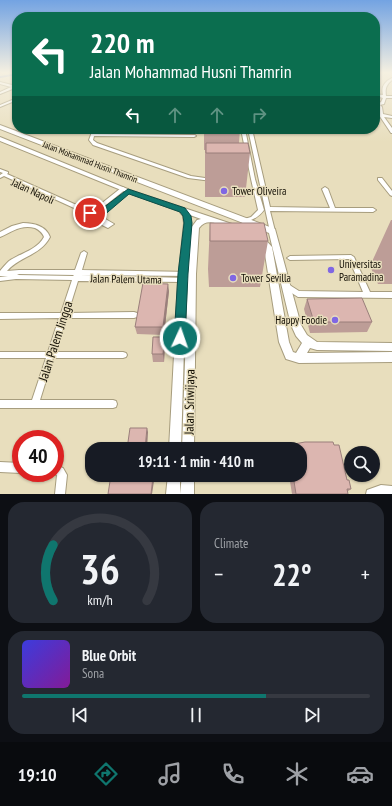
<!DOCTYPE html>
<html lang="en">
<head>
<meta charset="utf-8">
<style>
  body { margin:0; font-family:"PT Sans Narrow",sans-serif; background:#242831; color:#f1f3f6; height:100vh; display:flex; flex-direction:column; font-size:15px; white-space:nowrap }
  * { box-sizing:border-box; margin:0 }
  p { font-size:13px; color:#9ea1a6 }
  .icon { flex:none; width:22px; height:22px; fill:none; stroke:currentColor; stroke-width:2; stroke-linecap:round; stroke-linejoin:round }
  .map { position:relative; height:494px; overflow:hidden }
  .panel { display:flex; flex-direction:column; gap:8px; padding:8px; background:#0d0f14; flex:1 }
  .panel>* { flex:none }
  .guide { position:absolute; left:12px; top:12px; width:368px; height:122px; border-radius:16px; box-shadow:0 1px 3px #0004; background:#0b6e4f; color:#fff; overflow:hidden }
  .controls { position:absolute; left:344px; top:446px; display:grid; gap:8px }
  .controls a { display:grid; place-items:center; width:36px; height:36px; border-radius:50%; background:#171b24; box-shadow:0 1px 3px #0004; font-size:20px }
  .speed { position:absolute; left:12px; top:430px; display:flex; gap:8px; font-size:20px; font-weight:700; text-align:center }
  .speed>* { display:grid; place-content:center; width:52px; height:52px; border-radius:50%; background:#171b24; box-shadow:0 1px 3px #0004; line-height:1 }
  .speed .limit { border:6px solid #d22; background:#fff; color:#111 }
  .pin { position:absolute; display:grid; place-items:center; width:34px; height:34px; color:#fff; margin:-17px; border:2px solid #fff; border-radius:50%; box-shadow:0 1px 4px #0007 }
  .me { position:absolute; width:44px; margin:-22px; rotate:3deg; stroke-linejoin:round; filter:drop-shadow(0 0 3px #0008) }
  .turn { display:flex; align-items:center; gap:14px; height:84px; padding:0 12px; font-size:18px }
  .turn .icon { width:52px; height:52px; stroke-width:2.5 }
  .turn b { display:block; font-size:28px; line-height:34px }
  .lanes { display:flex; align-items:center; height:38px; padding:0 12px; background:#0003; justify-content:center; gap:20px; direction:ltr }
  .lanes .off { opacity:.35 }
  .big { font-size:30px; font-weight:700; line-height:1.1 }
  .panel .card { flex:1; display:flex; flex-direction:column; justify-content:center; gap:6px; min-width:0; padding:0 14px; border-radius:16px; background:#242831 }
  .panel .dial { align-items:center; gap:0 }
  .dial svg { height:104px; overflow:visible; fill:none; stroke:#363941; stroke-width:7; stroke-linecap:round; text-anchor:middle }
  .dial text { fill:#f1f3f6; stroke:none }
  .song { display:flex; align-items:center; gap:12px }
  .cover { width:48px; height:48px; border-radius:6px; background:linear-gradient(135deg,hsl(240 70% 55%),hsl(290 70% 35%)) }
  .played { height:4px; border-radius:2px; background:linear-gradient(90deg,#0f766e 70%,#363941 70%) }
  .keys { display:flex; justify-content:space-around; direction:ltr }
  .heat { display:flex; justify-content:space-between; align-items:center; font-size:22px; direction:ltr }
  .panel .tiles { flex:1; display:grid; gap:8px; grid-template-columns:1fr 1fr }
  .card:last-child { grid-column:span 2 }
  .trip { position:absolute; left:85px; top:442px; width:222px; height:40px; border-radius:16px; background:#171b24; box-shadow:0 1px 3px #0004; font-weight:700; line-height:40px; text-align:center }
  .tabs { display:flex; height:64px; justify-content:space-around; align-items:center; background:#090b0e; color:#9ea1a6 }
  .tabs .icon { width:28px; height:28px }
  .tabs .current { color:#0f766e }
  .tabs b { font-size:18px; color:#f1f3f6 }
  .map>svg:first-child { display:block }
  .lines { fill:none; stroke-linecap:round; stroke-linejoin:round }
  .river { fill:#638ada; fill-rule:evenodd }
  .street-casing { stroke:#a79d7e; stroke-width:2 }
  .secondary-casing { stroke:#a79d7e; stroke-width:2 }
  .street { fill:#fff; fill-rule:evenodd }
  .secondary { fill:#fff; fill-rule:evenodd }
  .wall { fill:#bd9d97 }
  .shaded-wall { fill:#9a7f7b }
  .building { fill:#dcb6b0; stroke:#9a7f7b }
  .route { fill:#0f766e; stroke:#0a4d48 }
  .poi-dot { fill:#8067e3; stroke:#e8debd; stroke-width:1.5 }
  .labels { text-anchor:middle; stroke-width:3; stroke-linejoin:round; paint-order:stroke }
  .far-street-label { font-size:9px; fill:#120e04; stroke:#e8debd }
  .street-label { font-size:11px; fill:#120e04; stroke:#e8debd }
  .poi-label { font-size:11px; fill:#120e04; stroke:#e8debd; text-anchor:start }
  .near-street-label { font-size:13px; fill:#120e04; stroke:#e8debd }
</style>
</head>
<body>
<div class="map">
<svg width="392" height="494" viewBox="0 0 392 494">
  <rect width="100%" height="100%" fill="#e8debd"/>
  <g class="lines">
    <path class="river" d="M 17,73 L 17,75 L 0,78 L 0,76 Z"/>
    <defs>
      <path id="street" d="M 392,78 L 392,80 C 386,85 385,89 386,96 L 392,96 L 392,98 L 386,98 L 384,104 L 380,105 L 382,107 L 383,114 L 392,116 L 392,118 L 384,117 L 392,128 L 392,133 L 391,133 L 379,115 L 378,107 L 375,106 L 375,103 L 377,104 L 381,102 L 383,98 L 375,96 L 375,94 L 383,95 C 381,87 384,82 392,78 Z
        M 0,82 L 16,86 L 17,89 L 15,88 L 0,94 L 0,92 L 11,87 L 0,84 Z
        M 17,98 L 17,100 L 0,107 L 0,105 Z
        M 93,129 L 97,129 L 95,134 L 195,135 L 196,136 L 194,137 L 94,136 L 93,140 L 97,143 L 191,176 L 212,179 L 214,180 L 212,181 L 188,178 L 93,145 L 89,140 Z
        M 241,129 L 245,129 L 255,179 L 264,210 C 258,218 252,220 243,223 L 240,221 L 241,220 L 251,217 L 258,210 L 251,179 Z
        M 248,129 L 252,129 L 270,207 L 330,208 L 322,189 L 325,187 L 328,189 L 335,208 L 373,208 L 376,210 L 373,212 L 270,211 L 275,231 L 274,232 L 270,232 Z
        M 0,169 L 8,172 L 8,173 L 7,174 L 90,211 L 92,211 L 121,188 L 123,187 L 126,189 L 98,211 L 100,212 L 126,190 L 130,190 L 131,191 L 102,215 L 102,217 L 114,224 L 108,228 L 96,222 L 86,222 L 82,217 L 85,213 L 4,176 L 0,178 L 0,175 L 3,173 L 0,172 ZM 90,215 L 96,215 L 97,217 L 94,219 L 90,219 L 88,217 Z
        M 378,178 L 382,178 L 392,191 L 392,196 L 390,195 L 378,180 Z
        M 23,223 C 34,223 46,226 50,237 C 40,256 20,256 7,271 L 19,270 L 75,270 L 81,253 L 84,251 L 87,253 L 82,270 L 192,272 L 194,272 L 195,274 L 194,276 L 192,276 L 80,275 L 186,278 L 188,278 L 189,280 L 188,282 L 186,282 L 78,281 L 68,313 L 134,312 L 137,313 L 138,315 L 137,317 L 134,318 L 66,318 L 56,352 L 123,352 L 126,353 L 127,355 L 126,357 L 123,358 L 53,358 L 40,400 L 113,400 L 116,401 L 117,404 L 116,407 L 113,408 L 0,408 L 0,400 L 32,400 L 46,358 L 0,358 L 0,352 L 48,352 L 59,318 L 0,319 L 0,313 L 61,313 L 72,280 L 16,279 L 0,281 L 0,277 L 8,276 L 0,276 L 0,271 C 3,267 6,264 9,261 C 21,253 37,250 44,237 C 42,232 39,230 35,228 C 21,224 12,232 0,237 L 0,232 L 12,226 ZM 17,275 L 19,274 L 74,275 L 73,276 Z
        M 351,255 L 354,257 L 370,292 L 392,292 L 392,298 L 298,297 L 284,288 L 283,286 L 284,284 L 288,284 L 299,291 L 363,292 L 349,259 L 290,260 L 287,258 L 290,256 Z
        M 0,462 L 21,463 L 21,473 L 0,472 Z
        M 55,465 L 63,468 L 67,475 L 65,494 L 55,494 L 57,475 L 51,473 L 55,473 Z
        M 381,485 L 392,486 L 392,494 L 366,494 L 367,490 Z"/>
      <path id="secondary" d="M 0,125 L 275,229 L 301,325 L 307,335 L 317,342 L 392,343 L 392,351 L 317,350 L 310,348 L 307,353 L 392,352 L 392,362 L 299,363 L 286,359 L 279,342 L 264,248 L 256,239 L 257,237 L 263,237 L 272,247 L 289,342 L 293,352 L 296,353 L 302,343 L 296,336 L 291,325 L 269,233 L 0,129 Z
        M 0,137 L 130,190 L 232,224 L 233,226 L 229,228 C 217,225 208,217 199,228 L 196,274 L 194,449 L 182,449 L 188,274 L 191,231 L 186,280 L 181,449 L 169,449 L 178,280 L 184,223 L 183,216 L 179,211 L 126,192 L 0,141 ZM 190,215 L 201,219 L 197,220 L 191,228 Z
        M 168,475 L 180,475 L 180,494 L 166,494 Z
        M 182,475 L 194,475 L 194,494 L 180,494 Z"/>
    </defs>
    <use href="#street" class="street-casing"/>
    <use href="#secondary" class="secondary-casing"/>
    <use href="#street" class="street"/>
    <use href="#secondary" class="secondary"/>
  </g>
  <path class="wall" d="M 204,129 L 240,129 L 239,143 L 250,153 L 245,197 L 205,197 L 205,150 L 204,150 Z
    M 308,129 L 341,129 L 340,131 L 308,131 Z
    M 391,220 L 392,220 L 392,284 L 378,284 L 370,266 Z
    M 210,223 L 268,241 L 260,287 L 209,287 L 208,269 Z
    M 169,291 L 164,335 L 137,334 L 135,327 Z
    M 307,299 L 372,322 L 367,332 L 310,333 L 304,309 Z
    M 165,344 L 164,362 L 153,362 L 152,354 Z
    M 294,444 L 334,445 L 351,489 L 347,492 L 348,494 L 292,494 L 289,475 L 300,475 L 300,449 L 289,449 L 289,448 L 292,448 Z"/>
  <path class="shaded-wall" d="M 168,284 L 169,291 L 164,335 L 163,327 Z
    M 165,337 L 165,344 L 164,362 L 163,354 Z
    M 147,428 L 148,432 L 147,449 L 145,449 Z
    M 153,477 L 154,481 L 152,494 L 151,494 Z"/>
  <path class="building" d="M 206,143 L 248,143 L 250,153 L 206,153 Z
    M 210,223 L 264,223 L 268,241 L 210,241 Z
    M 143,283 L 168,284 L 163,327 L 135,327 Z
    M 362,298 L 372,322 L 314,322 L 307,299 Z
    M 153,337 L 165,337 L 163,354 L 152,354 Z
    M 130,428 L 147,428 L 145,449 L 127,449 Z
    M 305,442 L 333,442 L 334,445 L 339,445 L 347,480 L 349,480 L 351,489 L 347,489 L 348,494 L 296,494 L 293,475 L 300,475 L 300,449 L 289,449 L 289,448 L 295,448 L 294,444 Z
    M 111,475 L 153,477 L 151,494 L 108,494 Z"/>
  <linearGradient id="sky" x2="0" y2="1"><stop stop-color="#73a3e2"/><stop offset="0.51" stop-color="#f5f0e1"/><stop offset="1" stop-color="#f5f0e1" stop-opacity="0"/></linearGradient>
  <rect width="392" height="142" fill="url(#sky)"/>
  <path class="route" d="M 128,189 L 185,208 L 191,216 L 192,223 L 188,274 L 185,338 L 184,341 L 180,343 L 176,341 L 174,338 L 178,274 L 184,223 L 183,216 L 180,212 L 129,194 L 102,217 L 90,215 L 86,213 L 90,210 L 99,211 Z"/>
  <g class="poi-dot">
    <circle cx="224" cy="191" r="4"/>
    <circle cx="331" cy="270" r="4"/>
    <circle cx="233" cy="278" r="4"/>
    <circle cx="335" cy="320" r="4"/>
  </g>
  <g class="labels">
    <g class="far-street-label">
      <text transform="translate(90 162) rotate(21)" y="3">Jalan Mohammad Husni Thamrin</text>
    </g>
    <g class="street-label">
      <text transform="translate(33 191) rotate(25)" y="4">Jalan Napoli</text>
      <text transform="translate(126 279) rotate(1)" y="4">Jalan Palem Utama</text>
    </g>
    <g class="poi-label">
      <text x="232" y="195">Tower Oliveira</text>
      <text x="339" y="268">Universitas<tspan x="339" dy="13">Paramadina</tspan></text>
      <text x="241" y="282">Tower Sevilla</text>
      <text x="327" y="324" text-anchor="end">Happy Foodie</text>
    </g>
    <g class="near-street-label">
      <text transform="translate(55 341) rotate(-72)" y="5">Jalan Palem Jingga</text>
      <text transform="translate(189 402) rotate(-89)" y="5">Jalan Sriwijaya</text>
    </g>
  </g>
</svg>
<div class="controls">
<a><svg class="icon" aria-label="search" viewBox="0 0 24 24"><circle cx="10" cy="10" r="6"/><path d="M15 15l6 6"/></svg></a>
</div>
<div class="speed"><div class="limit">40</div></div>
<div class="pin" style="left:90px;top:213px;background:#d93025"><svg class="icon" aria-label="arrive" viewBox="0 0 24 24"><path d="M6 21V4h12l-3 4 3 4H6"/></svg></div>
<svg class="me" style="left:180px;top:338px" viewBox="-20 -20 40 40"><circle r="17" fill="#0f766e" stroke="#fff" stroke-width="3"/><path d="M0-11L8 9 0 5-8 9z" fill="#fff"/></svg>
<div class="trip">19:11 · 1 min · 410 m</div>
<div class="guide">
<div class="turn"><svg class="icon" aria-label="left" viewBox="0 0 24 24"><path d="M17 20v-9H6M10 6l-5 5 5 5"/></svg><div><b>220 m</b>Jalan Mohammad Husni Thamrin</div></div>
<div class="lanes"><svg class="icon" aria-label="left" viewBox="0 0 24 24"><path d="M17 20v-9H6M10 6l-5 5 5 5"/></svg><svg class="icon off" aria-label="ahead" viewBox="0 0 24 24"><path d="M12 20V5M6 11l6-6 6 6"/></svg><svg class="icon off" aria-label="ahead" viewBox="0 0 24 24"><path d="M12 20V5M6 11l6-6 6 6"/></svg><svg class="icon off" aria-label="right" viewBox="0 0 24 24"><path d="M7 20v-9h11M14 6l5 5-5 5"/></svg></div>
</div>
</div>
<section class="panel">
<div class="tiles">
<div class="card dial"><svg viewBox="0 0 100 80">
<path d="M14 69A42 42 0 1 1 86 69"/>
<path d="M14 69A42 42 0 0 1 14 26" stroke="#0f766e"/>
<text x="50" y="56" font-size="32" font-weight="700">36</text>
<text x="50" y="72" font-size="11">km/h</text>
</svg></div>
<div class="card"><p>Climate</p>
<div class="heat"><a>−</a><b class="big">22°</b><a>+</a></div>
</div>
<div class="card">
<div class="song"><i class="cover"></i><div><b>Blue Orbit</b><p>Sona</p></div></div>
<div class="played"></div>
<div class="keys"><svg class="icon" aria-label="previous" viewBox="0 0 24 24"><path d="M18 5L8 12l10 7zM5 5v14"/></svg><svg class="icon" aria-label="pause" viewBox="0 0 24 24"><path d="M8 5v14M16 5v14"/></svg><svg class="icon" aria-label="next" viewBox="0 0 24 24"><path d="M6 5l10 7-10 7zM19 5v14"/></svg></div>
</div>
</div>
</section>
<nav class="tabs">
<b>19:10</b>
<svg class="icon current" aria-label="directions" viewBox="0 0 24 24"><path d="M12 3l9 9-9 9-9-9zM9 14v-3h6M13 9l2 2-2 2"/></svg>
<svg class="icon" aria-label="music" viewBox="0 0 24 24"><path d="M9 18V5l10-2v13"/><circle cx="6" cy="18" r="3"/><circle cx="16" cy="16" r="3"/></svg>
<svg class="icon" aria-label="phone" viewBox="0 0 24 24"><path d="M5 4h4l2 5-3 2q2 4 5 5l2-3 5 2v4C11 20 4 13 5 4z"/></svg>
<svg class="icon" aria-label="climate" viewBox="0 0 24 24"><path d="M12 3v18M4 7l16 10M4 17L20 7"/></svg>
<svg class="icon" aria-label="car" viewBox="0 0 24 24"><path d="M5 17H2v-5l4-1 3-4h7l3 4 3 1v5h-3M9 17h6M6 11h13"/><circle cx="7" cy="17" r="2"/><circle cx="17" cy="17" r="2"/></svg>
</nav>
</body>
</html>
